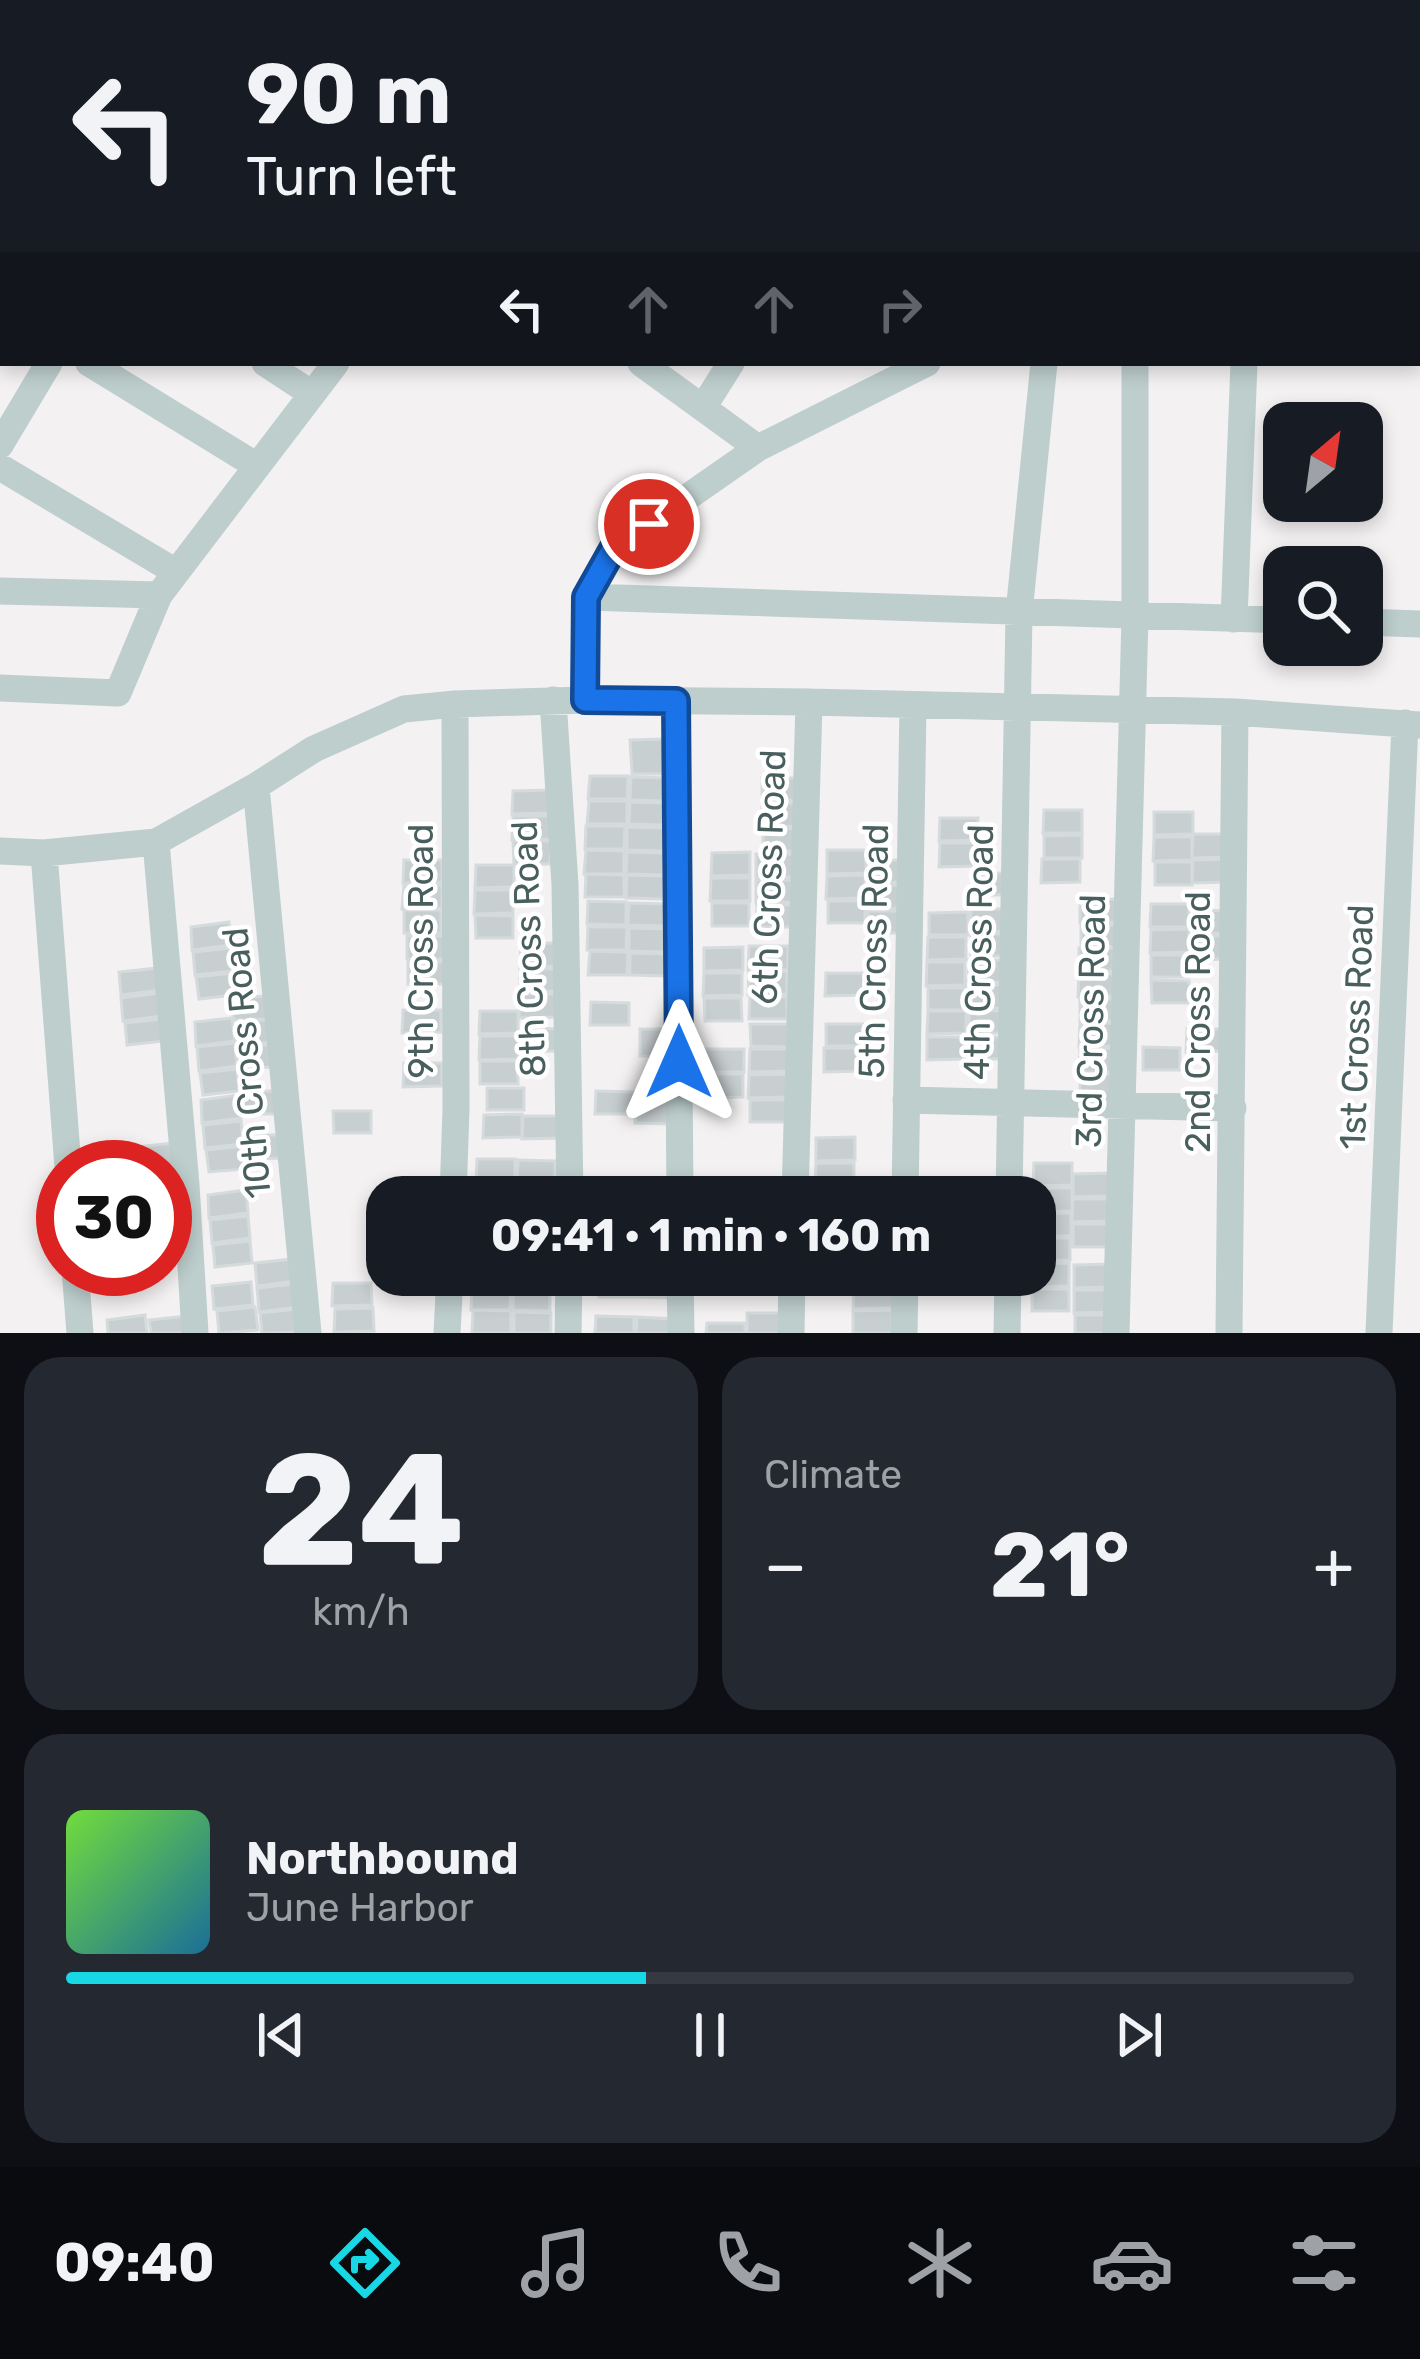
<!DOCTYPE html>
<html lang="en">
<head>
<meta charset="utf-8">
<style>
  body { margin:0; font-family:Rubik,sans-serif; background:#242831; color:#f1f3f6; height:100vh; display:flex; flex-direction:column; font-size:45px; white-space:nowrap }
  * { box-sizing:border-box; margin:0 }
  p { font-size:39px; color:#9ea1a6 }
  .icon { flex:none; width:66px; height:66px; fill:none; stroke:currentColor; stroke-width:2; stroke-linecap:round; stroke-linejoin:round }
  .map { position:relative; height:1333px; overflow:hidden }
  .drawer { display:flex; flex-direction:column; gap:24px; padding:24px; background:#0d0f14; flex:1 }
  .drawer>* { flex:none }
  .top-card { position:absolute; left:0px; top:0px; width:1422px; height:366px; box-shadow:0 6px 18px #0003; background:#171b24; color:#f1f3f6; overflow:hidden }
  .needle { width:78px; rotate:29deg }
  .controls { position:absolute; left:1263px; top:402px; display:grid; gap:24px }
  .controls a { display:grid; place-items:center; width:120px; height:120px; border-radius:24px; background:#171b24; box-shadow:0 6px 18px #0003; font-size:60px }
  .speed { position:absolute; left:36px; top:1140px; display:flex; gap:24px; font-size:60px; font-weight:700; text-align:center }
  .speed>* { display:grid; place-content:center; width:156px; height:156px; border-radius:50%; background:#171b24; box-shadow:0 6px 18px #0003; line-height:1 }
  .speed .limit { border:18px solid #d22; background:#fff; color:#111 }
  .pin { position:absolute; display:grid; place-items:center; width:102px; height:102px; color:#fff; margin:-51px; border:6px solid #fff; border-radius:50%; box-shadow:0 3px 12px #0007 }
  .me { position:absolute; width:132px; margin:-66px; rotate:0deg; stroke-linejoin:round; filter:drop-shadow(0 0 9px #0008) }
  .turn { display:flex; align-items:center; gap:42px; height:252px; padding:0 48px; font-size:54px }
  .turn .icon { width:156px; height:156px; stroke-width:2.5 }
  .turn b { display:block; font-size:84px; line-height:102px }
  .lanes { display:flex; align-items:center; height:114px; padding:0 48px; background:#0003; justify-content:center; gap:60px; direction:ltr }
  .lanes .off { opacity:.35 }
  .big { font-size:90px; font-weight:700; line-height:1.1 }
  .drawer .widget { flex:1; display:flex; flex-direction:column; justify-content:center; gap:18px; min-width:0; padding:0 42px; border-radius:36px; background:#242831 }
  .drawer .dial { align-items:center; gap:0 }
  .dial b { font-size:156px; line-height:1 }
  .song { display:flex; align-items:center; gap:36px }
  .cover { width:144px; height:144px; border-radius:18px; background:linear-gradient(135deg,hsl(100 70% 55%),hsl(200 70% 35%)) }
  .played { height:12px; border-radius:6px; background:linear-gradient(90deg,#18d8e6 45%,#363941 45%) }
  .keys { display:flex; justify-content:space-around; direction:ltr }
  .heat { display:flex; justify-content:space-between; align-items:center; font-size:66px; direction:ltr }
  .drawer .tiles { flex:1; display:grid; gap:24px; grid-template-columns:1fr 1fr }
  .widget:last-child { grid-column:span 2 }
  .trip { position:absolute; left:366px; top:1176px; width:690px; height:120px; border-radius:36px; background:#171b24; box-shadow:0 6px 18px #0003; font-weight:700; line-height:120px; text-align:center }
  .dock { display:flex; height:192px; justify-content:space-around; align-items:center; background:#090b0e; color:#9ea1a6 }
  .dock .icon { width:84px; height:84px }
  .dock .current { color:#18d8e6 }
  .dock b { font-size:54px; color:#f1f3f6 }
  .map>svg:first-child { display:block }
  .building { fill:#c8cfd0; stroke:#d5dbdc; stroke-width:3 }
  .lines { fill:none; stroke-linecap:round; stroke-linejoin:round }
  .minor { stroke:#bdcecd; stroke-width:27 }
  .route-casing { stroke:#114b97; stroke-width:30 }
  .route { stroke:#1a73e8; stroke-width:21 }
  .labels { text-anchor:middle; stroke-width:9; stroke-linejoin:round; paint-order:stroke }
  .street-label { font-size:36px; fill:#495f5e; stroke:#fff }
</style>
</head>
<body>
<div class="map">
<svg width="1420" height="1333" viewBox="0 0 1420 1333">
  <rect width="100%" height="100%" fill="#f3f1f2"/>
  <path class="building" d="M 665,739 L 666,774 L 632,774 L 630,740 Z
    M 590,776 L 628,776 L 627,799 L 588,799 Z
    M 631,777 L 668,778 L 667,801 L 630,800 Z
    M 762,778 L 801,778 L 801,800 L 762,801 Z
    M 552,790 L 551,813 L 512,814 L 513,791 Z
    M 589,801 L 627,801 L 627,824 L 587,824 Z
    M 630,802 L 667,803 L 666,825 L 629,824 Z
    M 762,803 L 800,803 L 800,826 L 761,827 Z
    M 1044,810 L 1082,810 L 1082,833 L 1043,833 Z
    M 1154,812 L 1193,812 L 1193,834 L 1154,835 Z
    M 513,816 L 551,816 L 551,839 L 512,840 Z
    M 940,818 L 978,818 L 978,840 L 939,841 Z
    M 586,826 L 625,826 L 624,849 L 585,849 Z
    M 627,827 L 665,828 L 664,851 L 627,850 Z
    M 763,828 L 800,829 L 800,851 L 763,851 Z
    M 1193,834 L 1231,834 L 1232,857 L 1192,858 Z
    M 1082,835 L 1082,858 L 1044,858 L 1044,836 Z
    M 1154,837 L 1192,837 L 1192,860 L 1153,861 Z
    M 513,841 L 551,841 L 550,864 L 514,864 Z
    M 940,843 L 978,843 L 978,866 L 939,867 Z
    M 586,850 L 624,851 L 624,874 L 584,874 Z
    M 827,850 L 866,850 L 866,873 L 827,874 Z
    M 627,852 L 664,853 L 663,875 L 626,874 Z
    M 750,852 L 750,875 L 711,876 L 712,853 Z
    M 756,854 L 794,854 L 795,877 L 756,877 Z
    M 1042,859 L 1080,859 L 1080,882 L 1041,883 Z
    M 1231,859 L 1231,882 L 1192,883 L 1193,860 Z
    M 404,860 L 442,860 L 442,882 L 403,883 Z
    M 868,860 L 906,860 L 906,882 L 867,883 Z
    M 1155,862 L 1192,862 L 1192,885 L 1155,885 Z
    M 476,865 L 514,865 L 514,887 L 475,888 Z
    M 973,873 L 1010,873 L 1010,895 L 973,895 Z
    M 586,874 L 624,875 L 624,897 L 585,897 Z
    M 627,875 L 664,876 L 663,899 L 626,898 Z
    M 865,875 L 865,898 L 826,899 L 827,876 Z
    M 711,878 L 750,878 L 750,901 L 710,901 Z
    M 756,880 L 794,880 L 794,902 L 756,903 Z
    M 404,885 L 442,885 L 442,908 L 402,909 Z
    M 906,885 L 906,908 L 867,909 L 868,886 Z
    M 475,890 L 513,890 L 513,913 L 474,914 Z
    M 1119,899 L 1119,922 L 1080,923 L 1080,900 Z
    M 588,901 L 626,902 L 626,925 L 587,924 Z
    M 828,901 L 865,901 L 865,923 L 828,923 Z
    M 629,903 L 666,904 L 665,926 L 628,925 Z
    M 712,903 L 749,903 L 749,926 L 712,926 Z
    M 1151,904 L 1189,904 L 1189,927 L 1150,927 Z
    M 757,905 L 794,905 L 794,927 L 756,927 Z
    M 971,909 L 1009,909 L 1009,931 L 970,932 Z
    M 404,910 L 441,910 L 441,933 L 404,933 Z
    M 1192,910 L 1231,911 L 1230,933 L 1191,934 Z
    M 868,911 L 905,911 L 905,933 L 868,933 Z
    M 968,912 L 968,935 L 929,935 L 929,913 Z
    M 475,915 L 513,916 L 513,938 L 476,938 Z
    M 229,922 L 231,945 L 192,950 L 191,927 Z
    M 1081,925 L 1118,925 L 1118,947 L 1081,947 Z
    M 588,927 L 627,927 L 626,950 L 587,950 Z
    M 629,928 L 667,929 L 666,952 L 629,951 Z
    M 1189,929 L 1189,952 L 1150,953 L 1151,930 Z
    M 971,934 L 1008,934 L 1009,956 L 971,956 Z
    M 407,936 L 446,936 L 446,959 L 407,959 Z
    M 1192,936 L 1230,936 L 1230,959 L 1191,960 Z
    M 928,937 L 966,937 L 966,959 L 927,960 Z
    M 521,943 L 559,943 L 559,966 L 520,967 Z
    M 749,946 L 788,946 L 788,969 L 748,970 Z
    M 743,947 L 743,970 L 704,971 L 704,948 Z
    M 231,948 L 233,971 L 195,975 L 193,952 Z
    M 1079,948 L 1118,948 L 1118,971 L 1079,971 Z
    M 590,951 L 628,952 L 627,975 L 588,975 Z
    M 630,953 L 667,954 L 667,976 L 630,975 Z
    M 1151,955 L 1188,955 L 1189,977 L 1151,977 Z
    M 969,960 L 1007,960 L 1007,982 L 968,983 Z
    M 408,961 L 445,962 L 445,984 L 408,984 Z
    M 927,962 L 965,962 L 965,985 L 926,986 Z
    M 158,968 L 160,990 L 121,995 L 119,972 Z
    M 520,969 L 559,969 L 559,991 L 520,992 Z
    M 787,971 L 787,994 L 748,995 L 749,972 Z
    M 233,973 L 235,995 L 199,999 L 196,977 Z
    M 704,973 L 742,973 L 742,995 L 703,996 Z
    M 826,973 L 864,973 L 864,995 L 825,996 Z
    M 1079,973 L 1117,974 L 1117,996 L 1078,997 Z
    M 1151,980 L 1189,981 L 1189,1003 L 1152,1003 Z
    M 968,985 L 1007,985 L 1007,1008 L 968,1009 Z
    M 928,988 L 965,988 L 965,1010 L 928,1010 Z
    M 160,993 L 162,1016 L 123,1021 L 121,998 Z
    M 520,994 L 558,994 L 558,1017 L 519,1018 Z
    M 273,996 L 273,1019 L 233,1020 L 234,997 Z
    M 750,997 L 787,997 L 787,1019 L 749,1019 Z
    M 704,998 L 741,998 L 742,1021 L 705,1021 Z
    M 1080,999 L 1117,999 L 1117,1021 L 1080,1021 Z
    M 591,1002 L 629,1003 L 629,1025 L 590,1025 Z
    M 403,1010 L 441,1010 L 441,1032 L 402,1033 Z
    M 969,1010 L 1006,1011 L 1006,1033 L 969,1033 Z
    M 480,1011 L 518,1011 L 518,1033 L 479,1034 Z
    M 928,1011 L 966,1011 L 966,1033 L 927,1034 Z
    M 232,1018 L 235,1041 L 196,1046 L 195,1022 Z
    M 162,1019 L 164,1041 L 127,1045 L 125,1023 Z
    M 238,1020 L 276,1020 L 276,1043 L 237,1043 Z
    M 1080,1023 L 1119,1023 L 1118,1046 L 1079,1047 Z
    M 750,1024 L 788,1024 L 788,1047 L 751,1046 Z
    M 826,1024 L 863,1024 L 863,1046 L 826,1046 Z
    M 524,1028 L 561,1029 L 561,1051 L 524,1051 Z
    M 640,1029 L 674,1029 L 674,1056 L 640,1056 Z
    M 1187,1029 L 1225,1029 L 1225,1051 L 1186,1052 Z
    M 480,1036 L 518,1036 L 518,1059 L 479,1060 Z
    M 927,1037 L 966,1037 L 966,1059 L 927,1060 Z
    M 967,1037 L 1004,1037 L 1004,1059 L 967,1059 Z
    M 235,1043 L 237,1066 L 199,1071 L 197,1047 Z
    M 239,1045 L 277,1045 L 277,1067 L 238,1068 Z
    M 1143,1047 L 1180,1048 L 1180,1070 L 1143,1070 Z
    M 824,1048 L 863,1048 L 863,1071 L 824,1072 Z
    M 1118,1048 L 1118,1072 L 1079,1072 L 1080,1049 Z
    M 705,1049 L 744,1049 L 744,1072 L 705,1072 Z
    M 750,1049 L 788,1049 L 788,1071 L 749,1072 Z
    M 480,1061 L 517,1061 L 518,1084 L 480,1084 Z
    M 404,1063 L 442,1063 L 442,1086 L 403,1087 Z
    M 237,1069 L 239,1091 L 203,1095 L 200,1073 Z
    M 705,1074 L 743,1074 L 743,1097 L 704,1098 Z
    M 787,1074 L 788,1097 L 748,1098 L 749,1075 Z
    M 1080,1074 L 1117,1074 L 1117,1097 L 1080,1096 Z
    M 487,1088 L 524,1088 L 524,1110 L 487,1110 Z
    M 243,1091 L 280,1091 L 280,1114 L 243,1114 Z
    M 596,1091 L 635,1092 L 634,1114 L 595,1114 Z
    M 239,1095 L 241,1118 L 202,1123 L 201,1100 Z
    M 636,1100 L 673,1102 L 673,1124 L 635,1123 Z
    M 750,1100 L 787,1100 L 787,1122 L 750,1122 Z
    M 333,1111 L 371,1111 L 371,1133 L 334,1133 Z
    M 522,1114 L 522,1137 L 483,1138 L 484,1115 Z
    M 523,1116 L 562,1116 L 562,1138 L 522,1139 Z
    M 241,1121 L 243,1144 L 205,1148 L 203,1125 Z
    M 249,1135 L 287,1135 L 288,1158 L 248,1159 Z
    M 855,1137 L 855,1160 L 816,1161 L 816,1138 Z
    M 174,1143 L 177,1166 L 138,1167 L 136,1147 Z
    M 243,1146 L 245,1169 L 209,1172 L 206,1150 Z
    M 477,1159 L 515,1159 L 515,1182 L 476,1182 Z
    M 518,1160 L 555,1161 L 555,1184 L 517,1182 Z
    M 816,1163 L 854,1163 L 854,1186 L 815,1186 Z
    M 1034,1163 L 1072,1163 L 1072,1185 L 1033,1186 Z
    M 1112,1173 L 1112,1196 L 1073,1197 L 1073,1174 Z
    M 597,1181 L 635,1182 L 635,1197 L 596,1197 Z
    M 478,1184 L 516,1185 L 516,1197 L 477,1197 Z
    M 519,1186 L 556,1187 L 556,1197 L 518,1197 Z
    M 1033,1188 L 1072,1188 L 1072,1211 L 1035,1212 Z
    M 817,1189 L 854,1189 L 854,1197 L 817,1197 Z
    M 246,1190 L 248,1213 L 209,1218 L 208,1195 Z
    M 1073,1199 L 1111,1199 L 1111,1221 L 1072,1222 Z
    M 1035,1213 L 1071,1213 L 1071,1236 L 1035,1236 Z
    M 248,1216 L 250,1238 L 212,1243 L 210,1220 Z
    M 1073,1224 L 1111,1224 L 1110,1247 L 1073,1247 Z
    M 1035,1238 L 1070,1238 L 1070,1260 L 1035,1261 Z
    M 250,1241 L 252,1263 L 215,1267 L 213,1245 Z
    M 293,1259 L 295,1281 L 257,1286 L 255,1263 Z
    M 1069,1263 L 1069,1286 L 1030,1287 L 1035,1264 Z
    M 1113,1264 L 1113,1287 L 1074,1288 L 1074,1265 Z
    M 477,1275 L 516,1275 L 516,1284 L 476,1284 Z
    M 518,1275 L 556,1275 L 555,1286 L 518,1285 Z
    M 600,1275 L 638,1275 L 638,1297 L 599,1297 Z
    M 641,1275 L 678,1276 L 677,1298 L 640,1297 Z
    M 707,1275 L 744,1275 L 745,1291 L 707,1291 Z
    M 748,1275 L 786,1275 L 786,1293 L 747,1294 Z
    M 815,1275 L 852,1275 L 852,1285 L 815,1285 Z
    M 251,1282 L 253,1305 L 214,1309 L 212,1286 Z
    M 333,1283 L 371,1283 L 372,1305 L 332,1306 Z
    M 295,1284 L 298,1307 L 259,1312 L 257,1288 Z
    M 854,1285 L 892,1285 L 893,1308 L 853,1309 Z
    M 472,1286 L 511,1287 L 510,1310 L 471,1310 Z
    M 513,1288 L 550,1289 L 550,1311 L 513,1310 Z
    M 1032,1289 L 1069,1289 L 1069,1311 L 1032,1311 Z
    M 1074,1290 L 1112,1290 L 1113,1312 L 1074,1313 Z
    M 255,1307 L 258,1330 L 219,1333 L 217,1311 Z
    M 373,1308 L 374,1331 L 334,1332 L 335,1309 Z
    M 297,1309 L 299,1332 L 262,1333 L 260,1313 Z
    M 473,1310 L 511,1311 L 511,1333 L 472,1333 Z
    M 892,1310 L 892,1333 L 853,1333 L 853,1311 Z
    M 514,1312 L 551,1313 L 551,1333 L 514,1333 Z
    M 747,1313 L 785,1313 L 786,1333 L 747,1333 Z
    M 145,1315 L 147,1333 L 108,1333 L 107,1320 Z
    M 1075,1315 L 1112,1315 L 1112,1333 L 1075,1333 Z
    M 188,1316 L 190,1333 L 151,1333 L 149,1320 Z
    M 596,1316 L 634,1317 L 634,1333 L 595,1333 Z
    M 637,1317 L 674,1319 L 674,1333 L 636,1333 Z
    M 707,1323 L 745,1323 L 745,1333 L 706,1333 Z"/>
  <g class="lines">
    <path class="minor" d="M 282,0 L 283,3
      M 648,0 L 650,3
      M 822,0 L 826,3
      M 1350,0 L 1350,3
      M 150,3 L 152,0
      M 562,3 L 565,0
      M 903,3 L 905,0
      M 1114,3 L 1115,0
      M 1235,3 L 1237,0
      M 0,13 L 3,15
      M 0,160 L 3,162
      M 0,289 L 3,283
      M 1419,293 L 1420,293
      M 0,312 L 3,313
      M 89,363 L 257,466
      M 265,363 L 312,394
      M 641,363 L 758,448
      M 704,406 L 731,363
      M 0,445 L 49,363
      M 0,467 L 176,572
      M 0,591 L 159,595
      M 587,597 L 613,549 L 758,448 L 927,363
      M 1234,619 L 1244,363
      M 1362,622 L 1420,624
      M 0,688 L 118,693 L 159,595 L 336,363
      M 553,700 L 565,885 L 570,1197
      M 585,700 L 587,597 L 1284,620
      M 676,701 L 680,1197
      M 256,786 L 308,1333
      M 156,842 L 186,1185 L 195,1333
      M 0,851 L 44,853 L 156,842 L 256,786 L 314,749 L 404,709 L 455,704 L 585,700 L 809,702 L 1235,712 L 1420,725
      M 44,853 L 68,1167
      M 906,1100 L 1233,1108
      M 453,1197 L 456,1109 L 455,704
      M 795,1197 L 809,702
      M 905,1197 L 913,706
      M 1009,1197 L 1019,613 L 1044,363
      M 75,1269 L 80,1333
      M 680,1275 L 681,1333
      M 447,1333 L 450,1275
      M 568,1333 L 569,1275
      M 791,1333 L 792,1275
      M 904,1333 L 905,1275
      M 1007,1333 L 1008,1275
      M 1116,1333 L 1135,616 L 1135,363
      M 1229,1333 L 1235,712
      M 1379,1333 L 1405,723"/>
  </g>
  <g class="lines">
    <defs>
      <path id="route" d="M 649,524 L 613,549 L 586,597 L 585,700 L 676,701 L 679,1062"/>
    </defs>
    <use href="#route" class="route-casing"/>
    <use href="#route" class="route"/>
  </g>
  <g class="labels">
    <g class="street-label">
      <text transform="translate(768 877) rotate(-88)" y="13">6th Cross Road</text>
      <text transform="translate(528 949) rotate(-92)" y="13">8th Cross Road</text>
      <text transform="translate(420 951) rotate(-90)" y="13">9th Cross Road</text>
      <text transform="translate(873 951) rotate(-89)" y="13">5th Cross Road</text>
      <text transform="translate(978 952) rotate(-89)" y="13">4th Cross Road</text>
      <text transform="translate(1090 1021) rotate(-89)" y="13">3rd Cross Road</text>
      <text transform="translate(1197 1022) rotate(-90)" y="13">2nd Cross Road</text>
      <text transform="translate(1356 1027) rotate(-88)" y="13">1st Cross Road</text>
      <text transform="translate(246 1063) rotate(-95)" y="13">10th Cross Road</text>
    </g>
  </g>
</svg>
<div class="controls">
<a><svg class="needle" viewBox="-14 -14 28 28"><path d="M0-13l5 13h-10z" fill="#e53935"/><path d="M0 13l5-13h-10z" fill="#9ea1a6"/></svg></a>
<a><svg class="icon" aria-label="search" viewBox="0 0 24 24"><circle cx="10" cy="10" r="6"/><path d="M15 15l6 6"/></svg></a>
</div>
<div class="speed"><div class="limit">30</div></div>
<div class="pin" style="left:649px;top:524px;background:#d93025"><svg class="icon" aria-label="arrive" viewBox="0 0 24 24"><path d="M6 21V4h12l-3 4 3 4H6"/></svg></div>
<svg class="me" style="left:679px;top:1062px" viewBox="-20 -20 40 40"><path d="M0-17L14 15 0 8-14 15z" fill="#1a73e8" stroke="#fff" stroke-width="4"/></svg>
<div class="trip">09:41 · 1 min · 160 m</div>
<div class="top-card">
<div class="turn"><svg class="icon" aria-label="left" viewBox="0 0 24 24"><path d="M17 20v-9H6M10 6l-5 5 5 5"/></svg><div><b>90 m</b>Turn left</div></div>
<div class="lanes"><svg class="icon" aria-label="left" viewBox="0 0 24 24"><path d="M17 20v-9H6M10 6l-5 5 5 5"/></svg><svg class="icon off" aria-label="ahead" viewBox="0 0 24 24"><path d="M12 20V5M6 11l6-6 6 6"/></svg><svg class="icon off" aria-label="ahead" viewBox="0 0 24 24"><path d="M12 20V5M6 11l6-6 6 6"/></svg><svg class="icon off" aria-label="right" viewBox="0 0 24 24"><path d="M7 20v-9h11M14 6l5 5-5 5"/></svg></div>
</div>
</div>
<section class="drawer">
<div class="tiles">
<div class="widget dial"><b>24</b><p>km/h</p></div>
<div class="widget"><p>Climate</p>
<div class="heat"><a>−</a><b class="big">21°</b><a>+</a></div>
</div>
<div class="widget">
<div class="song"><i class="cover"></i><div><b>Northbound</b><p>June Harbor</p></div></div>
<div class="played"></div>
<div class="keys"><svg class="icon" aria-label="previous" viewBox="0 0 24 24"><path d="M18 5L8 12l10 7zM5 5v14"/></svg><svg class="icon" aria-label="pause" viewBox="0 0 24 24"><path d="M8 5v14M16 5v14"/></svg><svg class="icon" aria-label="next" viewBox="0 0 24 24"><path d="M6 5l10 7-10 7zM19 5v14"/></svg></div>
</div>
</div>
</section>
<nav class="dock">
<b>09:40</b>
<svg class="icon current" aria-label="directions" viewBox="0 0 24 24"><path d="M12 3l9 9-9 9-9-9zM9 14v-3h6M13 9l2 2-2 2"/></svg>
<svg class="icon" aria-label="music" viewBox="0 0 24 24"><path d="M9 18V5l10-2v13"/><circle cx="6" cy="18" r="3"/><circle cx="16" cy="16" r="3"/></svg>
<svg class="icon" aria-label="phone" viewBox="0 0 24 24"><path d="M5 4h4l2 5-3 2q2 4 5 5l2-3 5 2v4C11 20 4 13 5 4z"/></svg>
<svg class="icon" aria-label="climate" viewBox="0 0 24 24"><path d="M12 3v18M4 7l16 10M4 17L20 7"/></svg>
<svg class="icon" aria-label="car" viewBox="0 0 24 24"><path d="M5 17H2v-5l4-1 3-4h7l3 4 3 1v5h-3M9 17h6M6 11h13"/><circle cx="7" cy="17" r="2"/><circle cx="17" cy="17" r="2"/></svg>
<svg class="icon" aria-label="filters" viewBox="0 0 24 24"><path d="M4 7h16M4 17h16"/><circle cx="9" cy="7" r="2"/><circle cx="15" cy="17" r="2"/></svg>
</nav>
</body>
</html>
